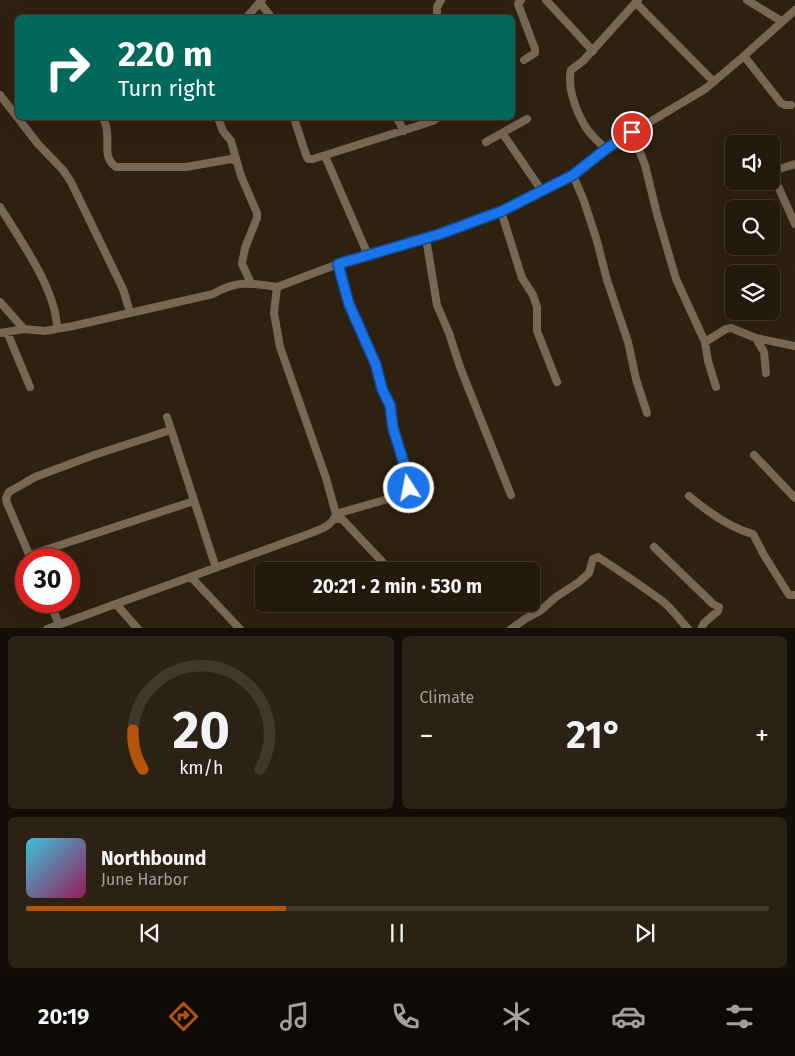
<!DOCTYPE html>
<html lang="en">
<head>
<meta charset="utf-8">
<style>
  body { margin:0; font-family:"Fira Sans",sans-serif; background:#2b2215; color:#f1f3f6; height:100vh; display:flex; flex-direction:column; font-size:19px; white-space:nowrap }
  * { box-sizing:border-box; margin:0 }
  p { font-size:16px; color:#a3a09d }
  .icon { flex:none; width:28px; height:28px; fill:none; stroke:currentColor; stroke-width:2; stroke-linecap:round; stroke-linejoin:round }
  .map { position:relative; height:628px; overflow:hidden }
  .panel { display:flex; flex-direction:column; gap:8px; padding:8px; background:#130e07; flex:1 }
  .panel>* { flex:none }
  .guide { position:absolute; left:15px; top:15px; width:500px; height:105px; border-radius:8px; box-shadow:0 5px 20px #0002,0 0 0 1px #40382d; background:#00695c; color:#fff; overflow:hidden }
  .fabs { position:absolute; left:725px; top:135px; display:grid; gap:10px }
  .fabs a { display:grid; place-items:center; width:55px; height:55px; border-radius:8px; background:#23190c; box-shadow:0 5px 20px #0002,0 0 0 1px #40382d; font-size:25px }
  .speed { position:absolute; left:15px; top:548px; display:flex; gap:10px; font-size:25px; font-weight:700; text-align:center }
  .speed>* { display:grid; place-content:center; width:65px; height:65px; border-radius:50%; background:#23190c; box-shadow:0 5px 20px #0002,0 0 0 1px #40382d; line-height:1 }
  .speed .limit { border:8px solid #d22; background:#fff; color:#111 }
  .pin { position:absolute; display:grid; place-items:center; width:42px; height:42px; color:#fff; margin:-21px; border:2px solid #fff; border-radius:50%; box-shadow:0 1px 5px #0007 }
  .me { position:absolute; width:55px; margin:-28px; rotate:349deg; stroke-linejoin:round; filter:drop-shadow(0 0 4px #0008) }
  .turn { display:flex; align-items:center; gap:18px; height:105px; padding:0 20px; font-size:22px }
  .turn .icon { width:65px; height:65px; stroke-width:2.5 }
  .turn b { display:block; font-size:35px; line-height:42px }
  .big { font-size:38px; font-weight:700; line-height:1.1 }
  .panel .widget { flex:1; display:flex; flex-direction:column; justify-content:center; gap:8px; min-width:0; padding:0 18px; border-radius:8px; background:#2b2215 }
  .panel .dial { align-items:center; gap:0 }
  .dial svg { height:130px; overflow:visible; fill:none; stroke:#40382d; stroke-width:7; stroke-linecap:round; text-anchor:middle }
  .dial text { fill:#f1f3f6; stroke:none }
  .song { display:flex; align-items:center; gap:15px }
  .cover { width:60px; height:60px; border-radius:8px; background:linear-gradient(135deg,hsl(190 70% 55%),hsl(330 70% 35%)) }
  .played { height:5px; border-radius:2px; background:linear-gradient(90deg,#b45309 35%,#40382d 35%) }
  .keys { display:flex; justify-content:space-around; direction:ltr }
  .heat { display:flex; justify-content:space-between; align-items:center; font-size:28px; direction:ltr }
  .panel .tiles { flex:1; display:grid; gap:8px; grid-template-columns:1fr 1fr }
  .widget:last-child { grid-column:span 2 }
  .trip { position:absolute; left:255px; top:562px; width:285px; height:50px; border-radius:8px; background:#23190c; box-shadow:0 5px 20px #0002,0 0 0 1px #40382d; font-weight:700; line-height:50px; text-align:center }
  .tabs { display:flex; height:80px; justify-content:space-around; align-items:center; background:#0e0a05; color:#a3a09d }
  .tabs .icon { width:35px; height:35px }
  .tabs .current { color:#b45309 }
  .tabs b { font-size:22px; color:#f1f3f6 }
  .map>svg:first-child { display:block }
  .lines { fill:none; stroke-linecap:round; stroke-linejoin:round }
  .minor { stroke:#776753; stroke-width:8 }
  .route-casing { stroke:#114b97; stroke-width:12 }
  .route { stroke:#1a73e8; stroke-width:9 }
</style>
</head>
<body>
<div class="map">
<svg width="795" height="629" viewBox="0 0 795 629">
  <rect width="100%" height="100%" fill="#2f2110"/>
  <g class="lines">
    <path class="minor" d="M 521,0 L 518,4 L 535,49 L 535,53 L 524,60
      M 546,0 L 593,51
      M 747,0 L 781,21
      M 260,3 L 272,18
      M 636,3 L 714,82
      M 246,18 L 262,0
      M 437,18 L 437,7 L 441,0
      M 744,56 L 781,103 L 785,105 L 791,105
      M 0,95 L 38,144 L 63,170 L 71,182 L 123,289 L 130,312
      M 103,118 C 105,122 107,128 107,133 C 109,146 103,158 116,167 L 186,167 L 231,159 L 236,161
      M 218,118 L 223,131 L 231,141 L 241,176 L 257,213 L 257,218 L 245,248 L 242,264 L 251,283
      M 397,118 L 404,131
      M 295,121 L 306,155 L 308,159 L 313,159 L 433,121 L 437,118
      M 632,132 L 645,165 L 657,214 L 676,279 L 705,342 L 708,361 L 716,387
      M 503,134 L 542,191
      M 486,142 L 527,119
      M 606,149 C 599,142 590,135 585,126 C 576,111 567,87 571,70 L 583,61 L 638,0
      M 325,156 L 368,255
      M 795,164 L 773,171 L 773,175 L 795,224
      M 573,175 L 584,201 L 597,241 L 607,280 L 628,342 L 636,379 L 647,413
      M 0,207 C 20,240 56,289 57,328
      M 501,211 L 522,278 L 533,295 L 537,307 L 537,331 L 557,382
      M 426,238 L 437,305 L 449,333 L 460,367 L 511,495
      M 0,302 L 24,329
      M 7,332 L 30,387
      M 0,333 L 24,329 L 45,331 L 73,326 L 213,294 C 237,280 251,283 277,287
      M 756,338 L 764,352 L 766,373
      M 705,342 L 726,329 L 731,328 L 756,338 L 795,346
      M 167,417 L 216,568
      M 754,455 L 795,498
      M 689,496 C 708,512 730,528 753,534 L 764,555 L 789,595 L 795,595
      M 336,514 L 398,496 L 409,488 L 409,480 L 393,428 L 390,405 L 382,389 L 376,365 L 349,304 L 338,264
      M 334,519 L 342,519 L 391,571
      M 654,547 L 713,604 L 719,607 L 718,611 L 704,623 L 701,629
      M 30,555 L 194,501
      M 31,559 L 7,503 L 6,498 L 9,492 L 35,477 L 94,455 L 171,430
      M 191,577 L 240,629
      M 49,601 L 59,624
      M 116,604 L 138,629
      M 47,629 L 303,536 C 315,531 332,528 336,514 L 326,478 L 280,347 L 274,313 L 277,287 L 338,264 L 469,224 L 501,211 L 573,175 L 628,135 L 705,89 L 744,56 L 795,10
      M 511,629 L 525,619 L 540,611 L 556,597 L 579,582 L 589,573 L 593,559 L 598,557 C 620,571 640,585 661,600 C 671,607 679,619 688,629"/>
  </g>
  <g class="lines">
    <defs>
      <path id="route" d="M 409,488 L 409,480 L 393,428 L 390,405 L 382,389 L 376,365 L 349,304 L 338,264 L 440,234 L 502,211 L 573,175 L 606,149 L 632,132"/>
    </defs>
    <use href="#route" class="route-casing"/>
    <use href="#route" class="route"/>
  </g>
</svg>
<div class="fabs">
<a><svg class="icon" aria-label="sound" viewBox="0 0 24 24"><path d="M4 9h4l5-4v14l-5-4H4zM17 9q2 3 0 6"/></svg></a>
<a><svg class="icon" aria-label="search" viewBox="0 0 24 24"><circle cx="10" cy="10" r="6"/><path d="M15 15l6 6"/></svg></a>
<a><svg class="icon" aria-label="layers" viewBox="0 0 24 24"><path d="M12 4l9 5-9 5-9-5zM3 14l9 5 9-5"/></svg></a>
</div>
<div class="speed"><div class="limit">30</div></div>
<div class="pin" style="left:632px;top:132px;background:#d93025"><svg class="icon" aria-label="arrive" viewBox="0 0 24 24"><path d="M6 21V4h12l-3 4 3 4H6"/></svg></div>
<svg class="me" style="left:409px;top:488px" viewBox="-20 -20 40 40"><circle r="17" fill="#1a73e8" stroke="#fff" stroke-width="3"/><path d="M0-11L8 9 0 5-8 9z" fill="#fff"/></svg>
<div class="trip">20:21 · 2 min · 530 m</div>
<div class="guide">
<div class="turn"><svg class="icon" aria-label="right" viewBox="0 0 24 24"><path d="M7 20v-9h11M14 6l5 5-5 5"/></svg><div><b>220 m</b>Turn right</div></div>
</div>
</div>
<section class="panel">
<div class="tiles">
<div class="widget dial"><svg viewBox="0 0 100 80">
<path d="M14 69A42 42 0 1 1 86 69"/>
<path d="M14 69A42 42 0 0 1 8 45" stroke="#b45309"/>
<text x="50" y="56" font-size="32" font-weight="700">20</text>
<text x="50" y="72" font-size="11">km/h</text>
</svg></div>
<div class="widget"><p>Climate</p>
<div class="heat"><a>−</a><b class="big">21°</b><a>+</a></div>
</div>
<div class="widget">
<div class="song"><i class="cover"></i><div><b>Northbound</b><p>June Harbor</p></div></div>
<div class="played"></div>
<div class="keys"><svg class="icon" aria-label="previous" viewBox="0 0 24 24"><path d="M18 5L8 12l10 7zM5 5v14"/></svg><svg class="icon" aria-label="pause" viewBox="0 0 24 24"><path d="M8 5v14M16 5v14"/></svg><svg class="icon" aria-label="next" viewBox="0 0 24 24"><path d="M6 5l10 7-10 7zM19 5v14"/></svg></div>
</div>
</div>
</section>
<nav class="tabs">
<b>20:19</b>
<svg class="icon current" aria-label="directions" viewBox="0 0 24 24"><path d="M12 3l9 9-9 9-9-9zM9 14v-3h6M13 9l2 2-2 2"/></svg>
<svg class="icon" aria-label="music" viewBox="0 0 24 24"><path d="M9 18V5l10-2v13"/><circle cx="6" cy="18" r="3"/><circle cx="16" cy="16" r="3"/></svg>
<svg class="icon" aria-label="phone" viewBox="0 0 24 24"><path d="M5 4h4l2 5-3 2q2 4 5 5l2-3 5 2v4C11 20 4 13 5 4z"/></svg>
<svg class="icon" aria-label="climate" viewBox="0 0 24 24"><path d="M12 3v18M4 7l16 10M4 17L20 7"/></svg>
<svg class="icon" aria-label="car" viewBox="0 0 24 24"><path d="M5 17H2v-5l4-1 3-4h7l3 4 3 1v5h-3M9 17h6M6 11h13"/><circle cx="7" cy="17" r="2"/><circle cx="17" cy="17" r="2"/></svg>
<svg class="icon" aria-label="filters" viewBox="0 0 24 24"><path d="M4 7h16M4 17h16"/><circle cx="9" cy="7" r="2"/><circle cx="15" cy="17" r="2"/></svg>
</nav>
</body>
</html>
